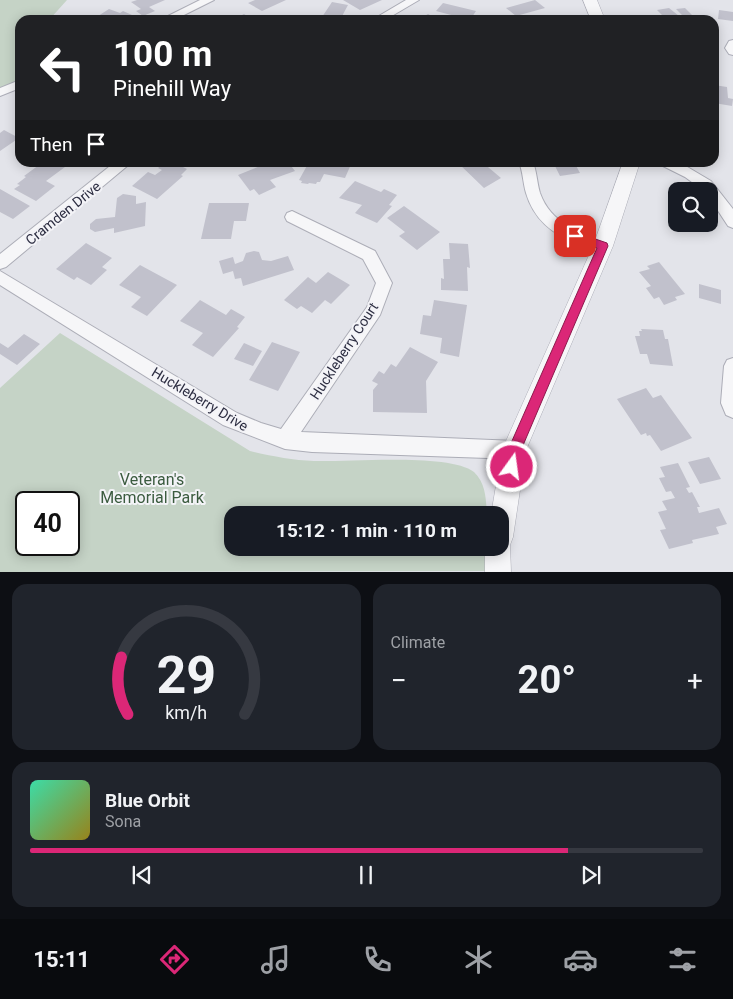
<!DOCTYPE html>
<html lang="en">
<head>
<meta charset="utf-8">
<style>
  body { margin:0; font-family:Roboto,sans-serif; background:#20242c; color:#f1f3f6; height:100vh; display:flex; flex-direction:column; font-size:19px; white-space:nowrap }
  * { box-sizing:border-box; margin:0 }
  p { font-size:16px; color:#9ea1a6 }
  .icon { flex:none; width:28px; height:28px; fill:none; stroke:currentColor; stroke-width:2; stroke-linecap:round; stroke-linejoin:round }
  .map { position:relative; height:572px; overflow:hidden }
  .panel { display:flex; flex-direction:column; gap:12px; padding:12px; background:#0d0f14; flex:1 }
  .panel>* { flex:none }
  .guide { position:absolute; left:15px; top:15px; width:704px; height:152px; border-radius:15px; box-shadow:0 2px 12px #0003; background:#202124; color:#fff; overflow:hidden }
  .controls { position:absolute; left:668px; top:182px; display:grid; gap:10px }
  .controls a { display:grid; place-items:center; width:50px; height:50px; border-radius:10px; background:#171b24; box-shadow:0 2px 12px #0003; font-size:25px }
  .speed { position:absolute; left:15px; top:491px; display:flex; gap:10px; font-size:25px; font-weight:700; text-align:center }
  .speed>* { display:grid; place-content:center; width:65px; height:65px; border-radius:50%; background:#171b24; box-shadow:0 2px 12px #0003; line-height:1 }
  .speed .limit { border:2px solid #111; border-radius:8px; background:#fff; color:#111 }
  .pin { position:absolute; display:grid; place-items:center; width:42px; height:42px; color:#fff; margin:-21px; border-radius:10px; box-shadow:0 2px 8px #0006 }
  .me { position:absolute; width:55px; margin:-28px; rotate:14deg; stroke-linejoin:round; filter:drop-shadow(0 0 4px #0008) }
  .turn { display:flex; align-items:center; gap:18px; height:105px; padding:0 15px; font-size:22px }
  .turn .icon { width:65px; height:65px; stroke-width:2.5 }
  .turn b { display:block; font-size:35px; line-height:42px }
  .then { display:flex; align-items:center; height:48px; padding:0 15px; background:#0003; gap:10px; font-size:19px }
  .big { font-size:38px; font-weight:700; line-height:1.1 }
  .panel .tile { flex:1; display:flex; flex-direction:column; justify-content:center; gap:8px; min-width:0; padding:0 18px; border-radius:15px; background:#20242c }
  .panel .dial { align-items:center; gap:0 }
  .dial svg { height:130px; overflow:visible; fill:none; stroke:#363941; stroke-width:7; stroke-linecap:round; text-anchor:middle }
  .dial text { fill:#f1f3f6; stroke:none }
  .song { display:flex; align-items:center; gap:15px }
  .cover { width:60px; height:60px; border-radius:8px; background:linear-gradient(135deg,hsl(160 70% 55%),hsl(50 70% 35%)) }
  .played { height:5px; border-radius:2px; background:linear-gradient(90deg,#db2777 80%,#363941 80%) }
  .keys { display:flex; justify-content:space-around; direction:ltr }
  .heat { display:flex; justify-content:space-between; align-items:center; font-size:28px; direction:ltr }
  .panel .tiles { flex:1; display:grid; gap:12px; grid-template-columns:1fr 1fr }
  .tile:last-child { grid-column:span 2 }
  .trip { position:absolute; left:224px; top:506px; width:285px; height:50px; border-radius:15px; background:#171b24; box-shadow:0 2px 12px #0003; font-weight:700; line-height:50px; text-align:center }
  .tab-bar { display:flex; height:80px; justify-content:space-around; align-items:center; background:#090b0e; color:#9ea1a6 }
  .tab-bar .icon { width:35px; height:35px }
  .tab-bar .active { color:#db2777 }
  .tab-bar b { font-size:22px; color:#f1f3f6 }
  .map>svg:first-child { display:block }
  .green { fill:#c5d3c6; fill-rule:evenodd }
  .building { fill:#c1c1cc }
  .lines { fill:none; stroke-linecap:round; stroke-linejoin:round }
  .minor-casing { stroke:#acadb7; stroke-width:2 }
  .tertiary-casing { stroke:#acadb7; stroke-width:1 }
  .minor { fill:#f6f6f8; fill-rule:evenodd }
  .tertiary { fill:#f6f6f8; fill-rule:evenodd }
  .route { fill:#db2777; stroke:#8e194d }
  .labels { text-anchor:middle; stroke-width:4; stroke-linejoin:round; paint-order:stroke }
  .street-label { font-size:14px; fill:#2c2d41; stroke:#f3f3f7 }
  .near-park-label { font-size:16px; fill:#3b5b3f; stroke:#f3f3f7 }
</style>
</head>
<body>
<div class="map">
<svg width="733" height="572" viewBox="0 0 733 572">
  <rect width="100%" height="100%" fill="#e3e4ea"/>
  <path class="green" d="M 0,0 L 67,0 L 49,20 L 20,20 L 20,84 L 0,92 Z
    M 60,333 L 250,451 C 271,456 292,460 314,461 C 349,462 450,453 474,472 C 486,483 486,500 487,515 L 232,515 L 232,548 L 487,548 L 486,571 L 0,572 L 0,388 ZM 26,502 L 69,502 L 69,545 L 26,545 Z"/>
  <path class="building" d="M 137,0 L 165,0 L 149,7 L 155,11 L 143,16 L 136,11 L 141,9 L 131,2 Z
    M 255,0 L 286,0 L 262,11 L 248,3 Z
    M 343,0 L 382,0 L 360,10 Z
    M 535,0 L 545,8 L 516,16 L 506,8 Z
    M 332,2 L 348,5 L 340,20 L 322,17 Z
    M 443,3 L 476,11 L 470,20 L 436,11 Z
    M 669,8 L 679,16 L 682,15 L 676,9 L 685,8 L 693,16 L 686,17 L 687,18 L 682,19 L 683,20 L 660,20 L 657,16 L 662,15 L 657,10 Z
    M 109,9 L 120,13 L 123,11 L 132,15 L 129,17 L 132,18 L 128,20 L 100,20 L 95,18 Z
    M 719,10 L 733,12 L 733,21 L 718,19 Z
    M 244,14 L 252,19 L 225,20 L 233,16 L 236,18 Z
    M 428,14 L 440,20 L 408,20 L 416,15 L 421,18 Z
    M 714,85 L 727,87 L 728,98 L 733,99 L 732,106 L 714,103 Z
    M 4,130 L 19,138 L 0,151 L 0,133 Z
    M 43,162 L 57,162 L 65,167 L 46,181 L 55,186 L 36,201 L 14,189 L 20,185 L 17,184 L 26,177 L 24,176 Z
    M 165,162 L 173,162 L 187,169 L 181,175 L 183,176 L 157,199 L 132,186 L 148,172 L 155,175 L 162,170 L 158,168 Z
    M 264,162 L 288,162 L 295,171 L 270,180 L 276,187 L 259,195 L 254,189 L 250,191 L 238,175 L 265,164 Z
    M 309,162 L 352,162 L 345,178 L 324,174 L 320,182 L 317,182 L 316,184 L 309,183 L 308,184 L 301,183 L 302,181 L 299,180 Z
    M 457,162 L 482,162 L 501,178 L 484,188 Z
    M 553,162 L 574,162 L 580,173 L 560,176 Z
    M 355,181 L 381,192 L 384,189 L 397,195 L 389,205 L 392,206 L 377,223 L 355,213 L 362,205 L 339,198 Z
    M 0,189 L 30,206 L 13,219 L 0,212 Z
    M 123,194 L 136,196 L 136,204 L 146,202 L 145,226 L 114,233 L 114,228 L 95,232 L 90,229 L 90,224 L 96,219 L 115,217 L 117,198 Z
    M 209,203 L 249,203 L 246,221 L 234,221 L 231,239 L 201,239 Z
    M 404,206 L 440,232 L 417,250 L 399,236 L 405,232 L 387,218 Z
    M 86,243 L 112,258 L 102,267 L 107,270 L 91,285 L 77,277 L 74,280 L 56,269 Z
    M 449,243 L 468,244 L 470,268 L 467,267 L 468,291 L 441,290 L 441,278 L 444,279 L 443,259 L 450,259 Z
    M 254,251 L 259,252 L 262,260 L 271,261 L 288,256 L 294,270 L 243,286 L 241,278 L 235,279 L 233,271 L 223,274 L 219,261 L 233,257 L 235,264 L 243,261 L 246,253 Z
    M 659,262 L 685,294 L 675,297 L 677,300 L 664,305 L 659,297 L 654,299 L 646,288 L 651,286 L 639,272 L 650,269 L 647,266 Z
    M 140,265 L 177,285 L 147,316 L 131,307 L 141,297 L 119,285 Z
    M 328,272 L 350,285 L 331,304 L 325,300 L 312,313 L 301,306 L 297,309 L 284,300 L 308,277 L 316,283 Z
    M 699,284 L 721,290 L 721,304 L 699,298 Z
    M 200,300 L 226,315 L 231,309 L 245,317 L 237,327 L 239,328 L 213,357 L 192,345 L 203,333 L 180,321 Z
    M 434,300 L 467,305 L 459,357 L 440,353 L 442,338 L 420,334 L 423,315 L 431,316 Z
    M 641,329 L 663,330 L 665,339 L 668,339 L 673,366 L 650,364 L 647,354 L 640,354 L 635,336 L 640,336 L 639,331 L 642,331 Z
    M 24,334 L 40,344 L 17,365 L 0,354 L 0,343 L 8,348 Z
    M 272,342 L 300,352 L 278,391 L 249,380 Z
    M 244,343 L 262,351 L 253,366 L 234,359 Z
    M 410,347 L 438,362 L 426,381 L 427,413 L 373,412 L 373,390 L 378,384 L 372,381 L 379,371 L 384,374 L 391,364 L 396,367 Z
    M 646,388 L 653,398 L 661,395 L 692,438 L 661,451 L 650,435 L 647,436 L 646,433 L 641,435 L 617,399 Z
    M 709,457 L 721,479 L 700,484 L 688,462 Z
    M 678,463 L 690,487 L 686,488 L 689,493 L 692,492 L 700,507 L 697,507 L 699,513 L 719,508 L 727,524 L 716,527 L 719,534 L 692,540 L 693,543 L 669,549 L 660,530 L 666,529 L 658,512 L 667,510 L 662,501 L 675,498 L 671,491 L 666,492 L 659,478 L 665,477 L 660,467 Z"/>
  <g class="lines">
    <defs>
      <path id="minor" d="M 200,0 L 214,0 L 174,20 L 160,20 Z
        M 406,0 L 419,0 L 385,20 L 372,20 Z
        M 733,40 L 733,55 L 729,54 L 725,48 L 729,41 Z
        M 20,80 L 20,88 L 0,96 L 0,88 Z
        M 115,162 L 132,162 L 6,267 L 0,269 L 0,254 Z
        M 519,162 L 533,162 C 537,173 537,183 540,193 C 551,224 580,233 608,242 L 611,246 L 608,250 C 599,253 588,247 579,244 C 553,235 534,220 526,193 C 523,183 523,172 519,162 Z
        M 659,162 L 679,162 L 711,181 L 733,209 L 733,228 L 728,226 L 709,197 L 709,191 L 704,191 L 685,177 L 661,165 Z
        M 292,211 L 375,251 L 392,283 L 380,315 L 301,432 L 514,441 L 521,443 L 524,450 L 521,457 L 514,459 L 312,452 L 285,449 L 223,425 L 0,285 L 0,271 L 237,413 L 261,423 L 281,429 L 367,307 L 376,283 L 363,259 L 287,221 L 285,217 L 287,213 Z
        M 733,358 L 733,418 L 726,415 L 721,403 L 724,366 L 727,360 Z"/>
      <path id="tertiary" d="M 583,0 L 597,0 L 605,20 L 591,20 Z
        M 623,162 L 640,162 L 613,246 L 526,450 L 513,537 L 510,545 L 511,572 L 485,572 L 485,548 L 500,548 L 500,515 L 491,515 L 502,450 L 593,246 Z"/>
    </defs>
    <use href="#minor" class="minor-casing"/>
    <use href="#tertiary" class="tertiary-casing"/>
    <use href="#minor" class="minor"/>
    <use href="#tertiary" class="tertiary"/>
  </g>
  <path class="route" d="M 575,232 L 607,243 L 608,246 L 521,450 L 517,472 L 512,474 L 507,472 L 505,467 L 508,450 L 597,248 L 571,239 L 570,236 L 571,234 Z"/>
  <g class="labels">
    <g class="street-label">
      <text transform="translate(63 213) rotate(-39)" y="5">Cramden Drive</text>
      <text transform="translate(344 351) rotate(-57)" y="5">Huckleberry Court</text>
      <text transform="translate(200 399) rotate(31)" y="5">Huckleberry Drive</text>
    </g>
    <g class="near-park-label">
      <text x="152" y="485">Veteran's<tspan x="152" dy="18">Memorial Park</tspan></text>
    </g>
  </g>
</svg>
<div class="controls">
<a><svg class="icon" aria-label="search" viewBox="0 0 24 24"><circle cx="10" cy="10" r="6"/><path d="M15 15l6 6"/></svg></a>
</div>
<div class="speed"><div class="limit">40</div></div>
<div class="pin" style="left:575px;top:236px;background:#d93025"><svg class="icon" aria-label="arrive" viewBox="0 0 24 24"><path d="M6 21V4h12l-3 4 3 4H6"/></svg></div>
<svg class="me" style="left:512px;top:467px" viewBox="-20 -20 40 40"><circle r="17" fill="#db2777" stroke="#fff" stroke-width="3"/><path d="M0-11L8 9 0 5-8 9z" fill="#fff"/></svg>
<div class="trip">15:12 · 1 min · 110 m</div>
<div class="guide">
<div class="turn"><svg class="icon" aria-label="left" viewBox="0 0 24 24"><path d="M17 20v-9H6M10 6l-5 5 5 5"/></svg><div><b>100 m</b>Pinehill Way</div></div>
<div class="then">Then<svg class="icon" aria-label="arrive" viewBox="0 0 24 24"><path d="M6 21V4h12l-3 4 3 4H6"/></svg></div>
</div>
</div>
<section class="panel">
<div class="tiles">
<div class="tile dial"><svg viewBox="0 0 100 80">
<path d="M14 69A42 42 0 1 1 86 69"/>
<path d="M14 69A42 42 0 0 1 10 34" stroke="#db2777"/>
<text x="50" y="56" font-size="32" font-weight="700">29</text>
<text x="50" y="72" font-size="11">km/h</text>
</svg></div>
<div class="tile"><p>Climate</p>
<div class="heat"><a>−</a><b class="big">20°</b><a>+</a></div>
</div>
<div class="tile">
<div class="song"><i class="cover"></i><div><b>Blue Orbit</b><p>Sona</p></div></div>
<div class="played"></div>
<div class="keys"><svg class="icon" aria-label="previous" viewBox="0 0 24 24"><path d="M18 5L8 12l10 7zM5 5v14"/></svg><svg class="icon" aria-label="pause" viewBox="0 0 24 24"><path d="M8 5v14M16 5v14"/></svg><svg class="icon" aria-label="next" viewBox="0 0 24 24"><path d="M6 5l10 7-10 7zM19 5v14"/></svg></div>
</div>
</div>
</section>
<nav class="tab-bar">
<b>15:11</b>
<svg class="icon active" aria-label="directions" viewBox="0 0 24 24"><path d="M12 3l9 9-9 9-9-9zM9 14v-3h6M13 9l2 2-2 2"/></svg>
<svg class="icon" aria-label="music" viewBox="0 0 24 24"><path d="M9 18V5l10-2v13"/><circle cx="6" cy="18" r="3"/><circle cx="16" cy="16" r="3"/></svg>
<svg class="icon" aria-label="phone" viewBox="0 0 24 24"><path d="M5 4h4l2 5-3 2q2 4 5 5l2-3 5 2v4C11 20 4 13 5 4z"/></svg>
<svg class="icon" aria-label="climate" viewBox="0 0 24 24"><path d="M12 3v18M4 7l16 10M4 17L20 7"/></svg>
<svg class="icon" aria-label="car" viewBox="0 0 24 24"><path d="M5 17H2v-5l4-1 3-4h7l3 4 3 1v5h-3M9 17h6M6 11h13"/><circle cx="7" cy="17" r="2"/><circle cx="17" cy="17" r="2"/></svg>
<svg class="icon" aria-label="filters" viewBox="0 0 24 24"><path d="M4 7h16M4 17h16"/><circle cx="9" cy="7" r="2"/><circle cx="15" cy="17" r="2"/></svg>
</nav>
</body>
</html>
